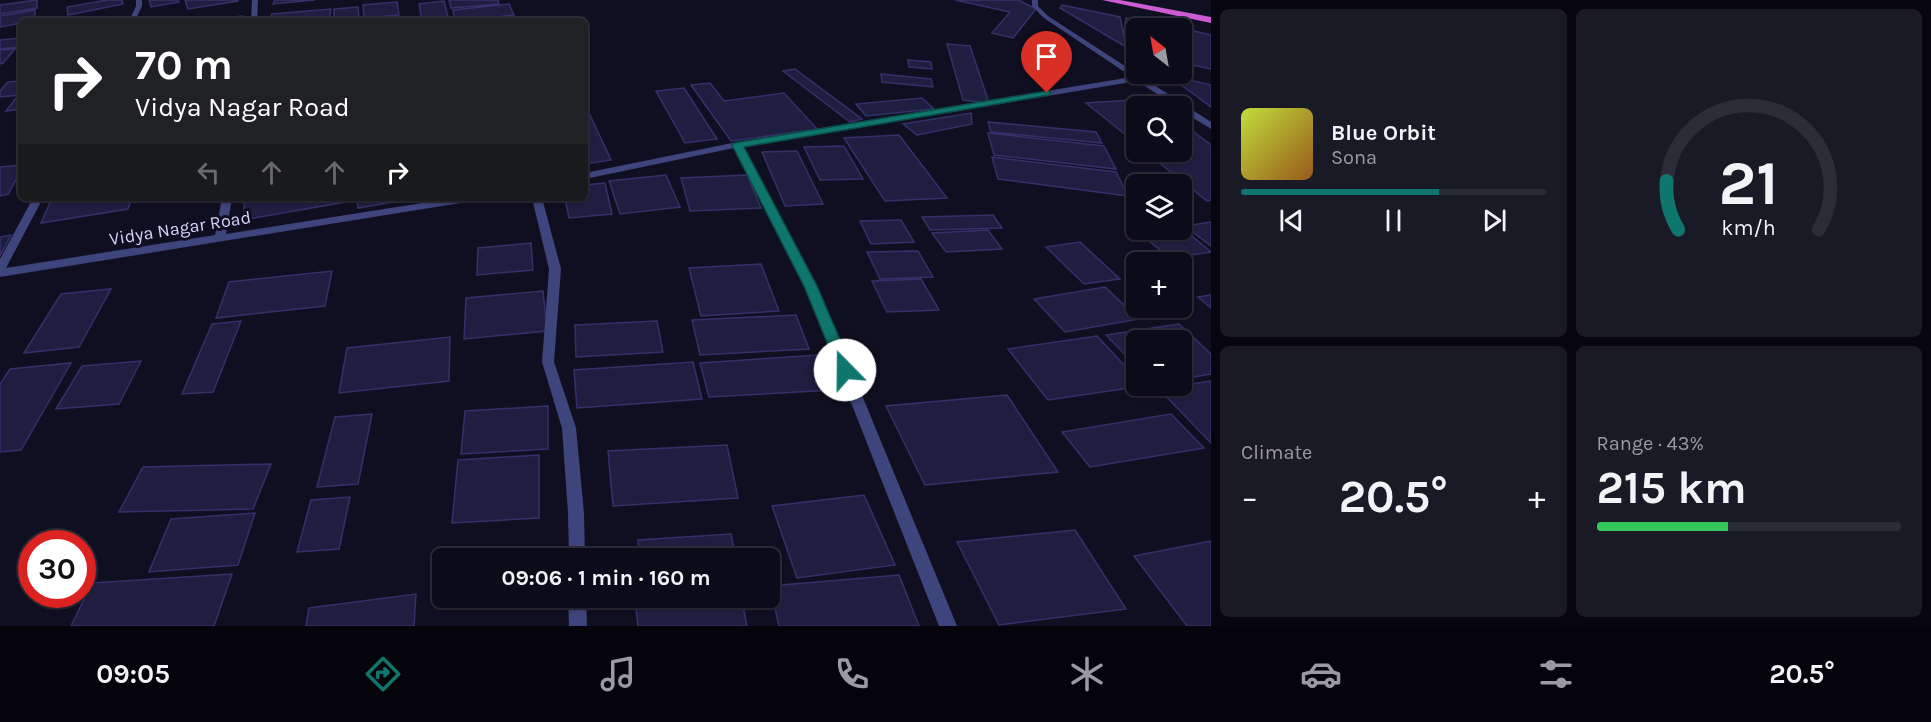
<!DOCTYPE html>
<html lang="en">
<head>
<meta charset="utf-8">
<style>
  body { margin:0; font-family:Karla,sans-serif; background:#1a1926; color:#f1f3f6; height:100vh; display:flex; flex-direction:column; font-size:22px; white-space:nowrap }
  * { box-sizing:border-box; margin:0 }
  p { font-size:20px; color:#9a9ba2 }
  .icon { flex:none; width:33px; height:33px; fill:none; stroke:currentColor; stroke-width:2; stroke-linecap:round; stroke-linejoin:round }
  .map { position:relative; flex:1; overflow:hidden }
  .panel { display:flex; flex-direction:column; gap:9px; padding:9px; background:#07060e; width:720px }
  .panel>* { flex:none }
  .guide { position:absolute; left:18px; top:18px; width:570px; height:183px; border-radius:9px; box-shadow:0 2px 4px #0004,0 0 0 2px #2c2b38; background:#202124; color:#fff; overflow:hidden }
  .needle { width:39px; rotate:329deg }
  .controls { position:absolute; left:1126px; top:18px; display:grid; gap:12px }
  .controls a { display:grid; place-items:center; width:66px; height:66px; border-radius:9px; background:#0c0b19; box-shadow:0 2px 4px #0004,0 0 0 2px #2c2b38; font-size:30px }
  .speed { position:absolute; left:18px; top:530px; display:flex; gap:12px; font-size:30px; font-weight:700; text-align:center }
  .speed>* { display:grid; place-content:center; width:78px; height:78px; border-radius:50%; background:#0c0b19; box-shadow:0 2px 4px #0004,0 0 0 2px #2c2b38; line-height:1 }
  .speed .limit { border:9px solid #d22; background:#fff; color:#111 }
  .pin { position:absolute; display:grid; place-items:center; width:51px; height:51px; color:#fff; margin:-62px -26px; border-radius:50% 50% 50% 0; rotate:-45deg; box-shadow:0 0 6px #0007 }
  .pin .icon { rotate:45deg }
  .me { position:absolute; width:66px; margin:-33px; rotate:338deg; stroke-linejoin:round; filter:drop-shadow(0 0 4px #0008) }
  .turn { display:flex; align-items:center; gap:21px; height:126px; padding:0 18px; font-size:27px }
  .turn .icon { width:78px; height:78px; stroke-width:2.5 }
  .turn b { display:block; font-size:42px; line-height:51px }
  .lanes { display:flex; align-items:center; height:57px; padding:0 18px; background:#0003; justify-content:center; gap:30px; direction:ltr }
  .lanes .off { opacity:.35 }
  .big { font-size:45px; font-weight:700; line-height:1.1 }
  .panel .tile { flex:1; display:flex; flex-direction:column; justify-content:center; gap:9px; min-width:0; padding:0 21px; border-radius:9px; background:#1a1926 }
  .panel .dial { align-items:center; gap:0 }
  .dial svg { height:156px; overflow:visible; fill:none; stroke:#2c2b38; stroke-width:7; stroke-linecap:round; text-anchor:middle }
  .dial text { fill:#f1f3f6; stroke:none }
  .song { display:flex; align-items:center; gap:18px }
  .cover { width:72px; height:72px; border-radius:9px; background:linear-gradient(135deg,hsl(70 70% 55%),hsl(30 70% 35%)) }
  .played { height:6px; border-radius:3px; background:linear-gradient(90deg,#0f766e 65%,#2c2b38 65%) }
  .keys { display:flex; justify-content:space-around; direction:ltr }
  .heat { display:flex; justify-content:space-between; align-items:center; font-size:33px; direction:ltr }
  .charge { height:9px; border-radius:4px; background:linear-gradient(90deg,#34c759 43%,#2c2b38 0) }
  .panel .tiles { flex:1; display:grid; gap:9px; grid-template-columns:repeat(2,1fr) }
  .trip { position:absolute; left:432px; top:548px; width:348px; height:60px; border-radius:9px; background:#0c0b19; box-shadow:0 2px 4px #0004,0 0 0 2px #2c2b38; font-weight:700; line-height:60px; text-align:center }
  .tab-bar { display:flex; height:96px; justify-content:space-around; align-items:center; background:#05040a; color:#9a9ba2 }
  .tab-bar .icon { width:42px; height:42px }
  .tab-bar .active { color:#0f766e }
  .tab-bar b { font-size:27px; color:#f1f3f6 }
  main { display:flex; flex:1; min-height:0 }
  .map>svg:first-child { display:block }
  .building { fill:#1f1d40; stroke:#34316a; stroke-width:1.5 }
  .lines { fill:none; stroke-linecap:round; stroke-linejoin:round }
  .minor { fill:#3e447c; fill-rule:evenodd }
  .trunk { fill:#cd5cd4; fill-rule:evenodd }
  .route { fill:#0f766e; stroke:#0a4d48; stroke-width:1.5 }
  .labels { text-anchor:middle; stroke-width:6; stroke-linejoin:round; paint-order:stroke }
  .street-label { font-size:18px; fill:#d2d3fb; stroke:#100f21 }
</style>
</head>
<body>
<main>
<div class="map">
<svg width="1211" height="626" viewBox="0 0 1211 626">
  <rect width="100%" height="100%" fill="#100f21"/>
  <path class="building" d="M 37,0 L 37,8 L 0,14 L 0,5 Z
    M 107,0 L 122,0 L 123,4 L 68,15 L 67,7 Z
    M 149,0 L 178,0 L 179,2 L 151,7 Z
    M 185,0 L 238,0 L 238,1 L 188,9 Z
    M 275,0 L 315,0 L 273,4 Z
    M 449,0 L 498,0 L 499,4 L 451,8 Z
    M 955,0 L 1018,0 L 1036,9 L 1013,38 L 992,33 L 1010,12 Z
    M 444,1 L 449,21 L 422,21 L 419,4 Z
    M 397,2 L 399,15 L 364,18 L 363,5 Z
    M 509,4 L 514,15 L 455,21 L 453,10 Z
    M 1062,5 L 1120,17 L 1126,47 L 1060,8 Z
    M 358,7 L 359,19 L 334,21 L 334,9 Z
    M 331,9 L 329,21 L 269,21 L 272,14 Z
    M 35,10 L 35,21 L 21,21 L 21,23 L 0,27 L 0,16 Z
    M 243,16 L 242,21 L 197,21 L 197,20 Z
    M 1126,18 L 1175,28 L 1137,28 L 1137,51 L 1124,31 Z
    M 1194,31 L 1211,35 L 1211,69 L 1183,63 Z
    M 21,38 L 21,47 L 0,49 L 0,40 Z
    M 947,44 L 970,46 L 989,103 L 963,100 Z
    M 15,49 L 3,63 L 0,64 L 0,50 Z
    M 908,60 L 931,62 L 932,69 L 909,67 Z
    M 795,69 L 862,119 L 850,122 L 783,71 Z
    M 881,74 L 931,79 L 933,87 L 882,82 Z
    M 1167,75 L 1211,85 L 1211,107 L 1195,95 Z
    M 21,81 L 21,95 L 0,97 L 0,91 L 8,82 Z
    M 710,83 L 724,101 L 784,93 L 817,129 L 731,141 L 691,85 Z
    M 684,88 L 717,139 L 685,143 L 656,91 Z
    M 17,97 L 21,97 L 21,109 L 6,111 Z
    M 922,98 L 934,109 L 866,116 L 856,104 Z
    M 1149,99 L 1159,106 L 1137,106 L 1137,144 L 1086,103 Z
    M 971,113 L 972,124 L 917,135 L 903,124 Z
    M 585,115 L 590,115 L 611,160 L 585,164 Z
    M 988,122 L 1096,132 L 1102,143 L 991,132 Z
    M 1182,123 L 1211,145 L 1211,200 L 1207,201 L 1146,152 L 1182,152 Z
    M 988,133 L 1104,146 L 1116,169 L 994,155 Z
    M 899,135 L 947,198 L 885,201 L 844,138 Z
    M 844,146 L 863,179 L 820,180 L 804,147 Z
    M 797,151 L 823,204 L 785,206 L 762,152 Z
    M 992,157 L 1116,172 L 1128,196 L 998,179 Z
    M 21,165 L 21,171 L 8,194 L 0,196 L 0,167 Z
    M 666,175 L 680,207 L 620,214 L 609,181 Z
    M 747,175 L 761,208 L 690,211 L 681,178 Z
    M 605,183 L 612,214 L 569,218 L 565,198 L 585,198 L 585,185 Z
    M 52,198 L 132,198 L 128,209 L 41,223 Z
    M 245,198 L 345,198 L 345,202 L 243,220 Z
    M 357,198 L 416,198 L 358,208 Z
    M 993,215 L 1002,228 L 930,230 L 922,217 Z
    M 901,220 L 914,242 L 871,244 L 860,221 Z
    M 1211,222 L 1211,246 L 1185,226 Z
    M 1137,227 L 1137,230 L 1182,228 L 1211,252 L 1170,258 L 1133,228 Z
    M 988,230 L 1002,249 L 946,252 L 932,233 Z
    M 11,235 L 0,256 L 0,237 Z
    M 1080,242 L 1120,279 L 1084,284 L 1046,247 Z
    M 531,243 L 533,270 L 477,275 L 478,248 Z
    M 918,251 L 933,277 L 880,279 L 867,252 Z
    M 761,264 L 779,311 L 701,316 L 689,268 Z
    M 332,271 L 325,306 L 216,318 L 229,282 Z
    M 921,279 L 939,310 L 887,312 L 872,281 Z
    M 1105,287 L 1139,319 L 1065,332 L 1034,299 Z
    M 111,289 L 79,347 L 24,353 L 61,294 Z
    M 543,291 L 547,331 L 464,339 L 466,298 Z
    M 1211,295 L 1211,308 L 1198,297 Z
    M 796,315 L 809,349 L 700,355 L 692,320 Z
    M 241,321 L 213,392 L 182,394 L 212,324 Z
    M 657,321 L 663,352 L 576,357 L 575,325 Z
    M 1179,324 L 1211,354 L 1211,374 L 1182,379 L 1182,340 L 1137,340 L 1137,367 L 1106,335 Z
    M 1097,336 L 1137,379 L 1137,386 L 1143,386 L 1048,400 L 1008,349 Z
    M 450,337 L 449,381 L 339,393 L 347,348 Z
    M 819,355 L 833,390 L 709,397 L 700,363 Z
    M 141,361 L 119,404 L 56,409 L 82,366 Z
    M 693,362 L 702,399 L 577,408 L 574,370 Z
    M 71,363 L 21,450 L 0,452 L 0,384 L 10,369 Z
    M 1211,381 L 1211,443 L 1159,389 Z
    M 1007,395 L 1058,472 L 925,485 L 886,406 Z
    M 548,406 L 548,449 L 461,454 L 465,411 Z
    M 372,414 L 358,484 L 317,487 L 335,417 Z
    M 1171,414 L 1204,448 L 1090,467 L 1062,432 Z
    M 727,445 L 738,498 L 613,506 L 608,451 Z
    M 539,455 L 539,518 L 452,523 L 458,460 Z
    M 271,464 L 253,509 L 119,512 L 143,467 Z
    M 864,495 L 895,565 L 797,578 L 772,506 Z
    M 350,497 L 339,549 L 297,552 L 311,500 Z
    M 255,513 L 238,565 L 149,572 L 171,519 Z
    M 1075,530 L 1126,609 L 999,625 L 957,542 Z
    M 731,534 L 736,558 L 640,558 L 638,540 Z
    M 1211,541 L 1211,626 L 1187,626 L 1134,556 Z
    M 232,574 L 214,626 L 71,626 L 92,583 Z
    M 899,575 L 919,626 L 779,626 L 770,586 Z
    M 416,594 L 414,626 L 306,626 L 309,608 Z
    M 742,601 L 747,626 L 638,626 L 636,608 Z"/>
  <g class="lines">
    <path class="minor" d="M 136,0 L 142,0 L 142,6 L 135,21 L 129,21 L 136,6 Z
      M 252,0 L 258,0 L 257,21 L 251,21 Z
      M 1032,0 L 1038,0 L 1038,6 L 1048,16 L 1211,122 L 1211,129 L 1182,111 L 1182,106 L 1176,106 L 1137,81 L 742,147 L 817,286 L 957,626 L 939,626 L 805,286 L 734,148 L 585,179 L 585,173 L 737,142 L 1132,77 L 1044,18 L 1032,6 Z
      M 33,198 L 43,198 L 6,268 L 215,235 L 222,198 L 232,198 L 226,234 L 454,198 L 478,198 L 473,201 L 0,277 L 0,259 Z
      M 532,198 L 542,198 L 561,269 L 554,362 L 576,428 L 584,513 L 585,558 L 569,558 L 568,513 L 562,428 L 542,362 L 549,269 Z
      M 568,597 L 586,597 L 587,626 L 569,626 Z"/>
    <path class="trunk" d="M 1102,0 L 1120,0 L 1211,17 L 1211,23 Z"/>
  </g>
  <path class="route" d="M 1047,91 L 1050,91 L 1050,95 L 744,147 L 817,286 L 853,370 L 851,374 L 840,374 L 804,286 L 732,145 L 734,143 Z"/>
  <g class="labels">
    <g class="street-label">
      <text transform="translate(180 228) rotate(-9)" y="6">Vidya Nagar Road</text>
    </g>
  </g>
</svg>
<div class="controls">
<a><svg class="needle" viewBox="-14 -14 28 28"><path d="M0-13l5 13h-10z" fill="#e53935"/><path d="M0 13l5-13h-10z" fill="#9a9ba2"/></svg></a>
<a><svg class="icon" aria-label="search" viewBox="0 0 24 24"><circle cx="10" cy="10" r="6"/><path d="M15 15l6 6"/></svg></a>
<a><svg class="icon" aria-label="layers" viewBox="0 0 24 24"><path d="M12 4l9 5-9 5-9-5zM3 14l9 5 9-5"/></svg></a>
<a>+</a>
<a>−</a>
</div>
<div class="speed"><div class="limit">30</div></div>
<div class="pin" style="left:1047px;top:93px;background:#d93025"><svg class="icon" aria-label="arrive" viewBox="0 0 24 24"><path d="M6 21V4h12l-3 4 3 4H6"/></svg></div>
<svg class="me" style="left:845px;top:370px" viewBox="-20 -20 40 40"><circle r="19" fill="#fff"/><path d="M0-13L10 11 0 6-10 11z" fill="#0f766e"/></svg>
<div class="trip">09:06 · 1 min · 160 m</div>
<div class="guide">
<div class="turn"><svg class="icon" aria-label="right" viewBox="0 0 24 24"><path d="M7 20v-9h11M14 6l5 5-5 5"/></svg><div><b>70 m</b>Vidya Nagar Road</div></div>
<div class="lanes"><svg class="icon off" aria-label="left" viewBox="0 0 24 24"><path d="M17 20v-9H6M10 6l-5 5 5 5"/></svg><svg class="icon off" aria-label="ahead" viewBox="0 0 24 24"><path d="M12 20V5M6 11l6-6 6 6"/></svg><svg class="icon off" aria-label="ahead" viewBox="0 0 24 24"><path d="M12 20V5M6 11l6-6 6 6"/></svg><svg class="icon" aria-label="right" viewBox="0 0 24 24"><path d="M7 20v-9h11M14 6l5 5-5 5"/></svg></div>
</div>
</div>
<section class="panel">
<div class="tiles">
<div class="tile">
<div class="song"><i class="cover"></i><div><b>Blue Orbit</b><p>Sona</p></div></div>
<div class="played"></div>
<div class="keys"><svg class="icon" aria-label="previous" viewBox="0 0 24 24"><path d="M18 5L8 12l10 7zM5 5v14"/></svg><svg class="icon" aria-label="pause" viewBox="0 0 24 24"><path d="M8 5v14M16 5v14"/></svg><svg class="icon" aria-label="next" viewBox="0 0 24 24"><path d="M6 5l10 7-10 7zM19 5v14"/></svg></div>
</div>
<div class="tile dial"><svg viewBox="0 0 100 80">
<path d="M14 69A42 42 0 1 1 86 69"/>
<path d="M14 69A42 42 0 0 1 8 44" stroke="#0f766e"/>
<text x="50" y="56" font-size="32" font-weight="700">21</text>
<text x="50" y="72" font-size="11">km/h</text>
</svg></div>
<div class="tile"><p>Climate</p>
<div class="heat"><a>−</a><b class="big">20.5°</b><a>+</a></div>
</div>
<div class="tile"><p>Range · 43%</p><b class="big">215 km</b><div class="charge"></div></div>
</div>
</section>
</main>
<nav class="tab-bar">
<b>09:05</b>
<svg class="icon active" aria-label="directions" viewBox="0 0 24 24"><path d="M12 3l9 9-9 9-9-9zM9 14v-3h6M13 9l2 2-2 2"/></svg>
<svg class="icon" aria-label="music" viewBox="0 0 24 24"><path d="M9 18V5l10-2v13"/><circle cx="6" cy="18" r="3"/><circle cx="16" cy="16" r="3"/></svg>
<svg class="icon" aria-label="phone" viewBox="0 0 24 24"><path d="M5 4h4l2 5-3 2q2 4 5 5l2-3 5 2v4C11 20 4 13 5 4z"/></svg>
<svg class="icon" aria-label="climate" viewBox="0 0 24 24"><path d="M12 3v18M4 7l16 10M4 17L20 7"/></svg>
<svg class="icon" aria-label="car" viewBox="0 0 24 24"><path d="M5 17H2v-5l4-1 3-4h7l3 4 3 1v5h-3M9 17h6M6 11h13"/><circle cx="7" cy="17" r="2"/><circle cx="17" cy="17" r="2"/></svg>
<svg class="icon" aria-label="filters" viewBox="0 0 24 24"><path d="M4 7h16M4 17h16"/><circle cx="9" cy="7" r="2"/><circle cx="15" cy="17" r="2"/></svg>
<b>20.5°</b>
</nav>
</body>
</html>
